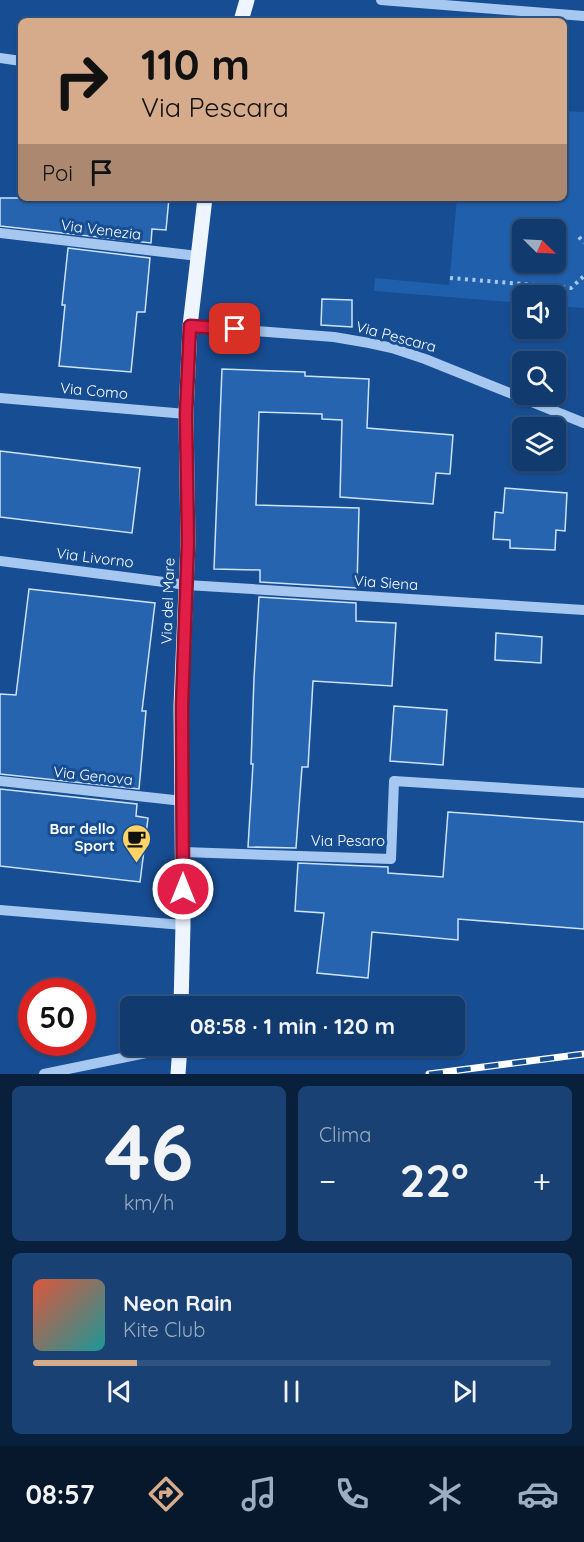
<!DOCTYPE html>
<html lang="it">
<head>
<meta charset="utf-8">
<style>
  body { margin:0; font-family:Quicksand,sans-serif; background:#1a4173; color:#f1f3f6; height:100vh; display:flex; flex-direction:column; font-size:22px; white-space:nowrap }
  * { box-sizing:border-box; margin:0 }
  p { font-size:20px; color:#9cadc2 }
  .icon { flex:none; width:33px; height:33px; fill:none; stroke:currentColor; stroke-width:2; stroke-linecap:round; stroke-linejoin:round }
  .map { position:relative; height:1074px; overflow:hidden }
  .panel { display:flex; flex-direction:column; gap:12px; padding:12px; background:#09203c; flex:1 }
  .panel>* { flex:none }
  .guide { position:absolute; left:18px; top:18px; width:549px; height:183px; border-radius:9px; box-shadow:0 2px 4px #0004,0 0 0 2px #305481; background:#d6ab8b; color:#111; overflow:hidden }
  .needle { width:39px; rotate:114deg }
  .buttons { position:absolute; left:512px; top:219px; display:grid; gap:12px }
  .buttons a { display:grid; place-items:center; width:54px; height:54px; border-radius:9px; background:#113a6e; box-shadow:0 2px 4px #0004,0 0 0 2px #305481; font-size:30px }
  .speed { position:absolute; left:18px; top:978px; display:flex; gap:12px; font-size:30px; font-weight:700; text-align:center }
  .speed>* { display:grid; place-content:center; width:78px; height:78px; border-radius:50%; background:#113a6e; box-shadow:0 2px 4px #0004,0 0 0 2px #305481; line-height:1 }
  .speed .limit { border:9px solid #d22; background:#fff; color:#111 }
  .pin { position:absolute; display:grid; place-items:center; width:51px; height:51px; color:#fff; margin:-26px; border-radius:12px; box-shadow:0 3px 9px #0006 }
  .me { position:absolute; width:66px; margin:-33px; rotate:0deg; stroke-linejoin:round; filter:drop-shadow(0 0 4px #0008) }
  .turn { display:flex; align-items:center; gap:21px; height:126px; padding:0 24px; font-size:27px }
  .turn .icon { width:78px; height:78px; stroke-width:2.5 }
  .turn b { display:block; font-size:42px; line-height:51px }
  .then { display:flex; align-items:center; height:57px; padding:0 24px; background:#0003; gap:12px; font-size:22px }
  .big { font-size:45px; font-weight:700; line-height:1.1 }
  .panel .widget { flex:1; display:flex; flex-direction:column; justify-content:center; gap:9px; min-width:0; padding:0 21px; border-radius:9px; background:#1a4173 }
  .panel .dial { align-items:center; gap:0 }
  .dial b { font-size:78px; line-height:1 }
  .song { display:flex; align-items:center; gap:18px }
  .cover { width:72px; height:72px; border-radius:9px; background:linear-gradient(135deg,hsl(10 70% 55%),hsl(180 70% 35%)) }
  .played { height:6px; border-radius:3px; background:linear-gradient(90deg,#d6ab8b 20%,#305481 20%) }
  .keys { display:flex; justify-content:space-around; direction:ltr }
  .heat { display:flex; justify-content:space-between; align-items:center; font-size:33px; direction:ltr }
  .panel .tiles { flex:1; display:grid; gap:12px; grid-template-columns:1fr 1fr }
  .widget:last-child { grid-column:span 2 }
  .trip { position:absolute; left:120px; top:996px; width:345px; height:60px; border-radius:9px; background:#113a6e; box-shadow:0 2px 4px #0004,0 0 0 2px #305481; font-weight:700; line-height:60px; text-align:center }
  .tab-bar { display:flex; height:96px; justify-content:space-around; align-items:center; background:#07172c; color:#9cadc2 }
  .tab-bar .icon { width:42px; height:42px }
  .tab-bar .on { color:#d6ab8b }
  .tab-bar b { font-size:27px; color:#f1f3f6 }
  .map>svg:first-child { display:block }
  .green { fill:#205fab; fill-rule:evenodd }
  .building { fill:#2664b0; stroke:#cde2fb; stroke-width:1.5 }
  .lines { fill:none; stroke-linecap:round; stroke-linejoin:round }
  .path { stroke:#a6c8f0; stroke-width:4; stroke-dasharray:3 4.5; stroke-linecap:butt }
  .minor { stroke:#a6c8f0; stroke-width:10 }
  .major { stroke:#eff5ff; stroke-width:15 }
  .rail-casing { stroke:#fff; stroke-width:7 }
  .rail { stroke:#174d92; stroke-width:4.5; stroke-dasharray:14; stroke-linecap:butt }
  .route-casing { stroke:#92132f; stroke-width:15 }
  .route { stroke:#e11d48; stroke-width:10 }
  .labels { text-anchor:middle; stroke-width:6; stroke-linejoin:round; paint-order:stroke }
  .street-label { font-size:15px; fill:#fff; stroke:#174d92 }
  .poi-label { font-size:15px; font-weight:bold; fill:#fff; stroke:#174d92; text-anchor:end }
</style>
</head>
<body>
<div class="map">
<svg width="584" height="1074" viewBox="0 0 584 1074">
  <rect width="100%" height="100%" fill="#174d92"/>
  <path class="green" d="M 564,111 L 584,112 L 584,308 L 555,306 L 555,296 L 522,296 L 522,303 L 374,291 L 375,278 L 449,285 L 457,198 L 564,198 ZM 522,230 L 555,230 L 555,262 L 522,262 Z"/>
  <path class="building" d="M 0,198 L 169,198 L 166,230 L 152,229 L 151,243 L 0,226 Z
    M 68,248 L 150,258 L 145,312 L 137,312 L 131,372 L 59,366 L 65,305 L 62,305 Z
    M 322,299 L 352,300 L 352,327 L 321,325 Z
    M 222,369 L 305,372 L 305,376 L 369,379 L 367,428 L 453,435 L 450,474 L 436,473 L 433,504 L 340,497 L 342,420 L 322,419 L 322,414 L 259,412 L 256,505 L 359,508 L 357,588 L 260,582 L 260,570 L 214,569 Z
    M 0,451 L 140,468 L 132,533 L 0,517 Z
    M 505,488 L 567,493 L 565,531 L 556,530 L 555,550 L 510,548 L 510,540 L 493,539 L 495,512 L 503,513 Z
    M 29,589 L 155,603 L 142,711 L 146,711 L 139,789 L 0,774 L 0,694 L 16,695 Z
    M 259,597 L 356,603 L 356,621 L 396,623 L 392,686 L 313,681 L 308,767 L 302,767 L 296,848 L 248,847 L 253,764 L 251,764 L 254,678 Z
    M 496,633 L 542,637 L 541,663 L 495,660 Z
    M 394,706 L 447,710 L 443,765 L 390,761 Z
    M 0,789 L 137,804 L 136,816 L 148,818 L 140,882 L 0,866 Z
    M 448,812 L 584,822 L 584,929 L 458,919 L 458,940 L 372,932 L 368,978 L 317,973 L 324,913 L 295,911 L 298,863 L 388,867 L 388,873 L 443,877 Z"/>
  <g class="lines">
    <path class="path" d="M 579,237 L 584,243
      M 450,278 L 571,288 L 584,276"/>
    <path class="minor" d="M 381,0 L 584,16
      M 0,58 L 21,61
      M 0,233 L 198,256
      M 190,326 L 334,337 L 369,343 L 392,348 L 425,359 L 584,423
      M 0,398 L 186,414
      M 0,561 L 187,585 L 584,610
      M 0,781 L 183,801
      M 183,852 L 391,859 L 394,781 L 584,793
      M 0,910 L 183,925
      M 44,1074 L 180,1046"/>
    <path class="major" d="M 241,21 L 247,0
      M 181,1006 L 183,925 L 181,706 L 188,542 L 186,414 L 190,326 L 205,198
      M 178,1074 L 180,1046"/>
    <defs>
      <path id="rail" d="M 429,1074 L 584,1054"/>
    </defs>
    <use href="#rail" class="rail-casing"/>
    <use href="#rail" class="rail"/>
  </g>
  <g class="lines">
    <defs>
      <path id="route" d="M 183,889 L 182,706 L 188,542 L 186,414 L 190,326 L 235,329"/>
    </defs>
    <use href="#route" class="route-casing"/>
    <use href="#route" class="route"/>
  </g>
  <defs>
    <symbol id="cafe-pin" viewBox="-11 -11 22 30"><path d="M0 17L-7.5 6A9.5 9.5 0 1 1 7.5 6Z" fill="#ffd365" stroke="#174d92"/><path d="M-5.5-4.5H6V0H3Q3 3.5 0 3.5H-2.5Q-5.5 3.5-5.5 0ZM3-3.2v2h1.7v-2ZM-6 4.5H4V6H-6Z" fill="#111"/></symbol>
  </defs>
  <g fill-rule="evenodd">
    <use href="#cafe-pin" x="120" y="822" width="33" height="45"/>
  </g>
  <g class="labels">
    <g class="street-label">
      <text transform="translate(101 230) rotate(7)" y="5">Via Venezia</text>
      <text transform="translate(396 337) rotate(15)" y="5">Via Pescara</text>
      <text transform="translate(94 391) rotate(5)" y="5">Via Como</text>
      <text transform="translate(95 558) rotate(7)" y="5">Via Livorno</text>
      <text transform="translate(386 583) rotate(4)" y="5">Via Siena</text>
      <text transform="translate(168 601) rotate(-88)" y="5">Via del Mare</text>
      <text transform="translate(93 776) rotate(6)" y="5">Via Genova</text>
      <text x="348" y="846">Via Pesaro</text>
    </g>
    <g class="poi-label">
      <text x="115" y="834">Bar dello<tspan x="115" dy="17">Sport</tspan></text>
    </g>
  </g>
</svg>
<div class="buttons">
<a><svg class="needle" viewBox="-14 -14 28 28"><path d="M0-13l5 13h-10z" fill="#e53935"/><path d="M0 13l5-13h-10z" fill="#9cadc2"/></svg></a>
<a><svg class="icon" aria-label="sound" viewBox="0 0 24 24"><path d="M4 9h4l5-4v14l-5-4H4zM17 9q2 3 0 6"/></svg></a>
<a><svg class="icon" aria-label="search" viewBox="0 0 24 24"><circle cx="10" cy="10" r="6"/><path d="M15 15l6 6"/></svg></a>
<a><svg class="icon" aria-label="layers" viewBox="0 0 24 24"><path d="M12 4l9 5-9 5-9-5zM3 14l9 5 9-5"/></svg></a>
</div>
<div class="speed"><div class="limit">50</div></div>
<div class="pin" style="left:235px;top:329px;background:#d93025"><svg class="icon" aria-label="arrive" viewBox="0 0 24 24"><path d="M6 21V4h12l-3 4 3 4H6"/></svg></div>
<svg class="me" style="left:183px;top:889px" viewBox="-20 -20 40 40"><circle r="17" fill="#e11d48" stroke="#fff" stroke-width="3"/><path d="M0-11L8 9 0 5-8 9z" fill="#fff"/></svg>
<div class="trip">08:58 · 1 min · 120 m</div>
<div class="guide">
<div class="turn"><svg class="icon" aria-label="right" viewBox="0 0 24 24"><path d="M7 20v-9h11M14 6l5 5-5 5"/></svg><div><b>110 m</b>Via Pescara</div></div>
<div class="then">Poi<svg class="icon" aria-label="arrive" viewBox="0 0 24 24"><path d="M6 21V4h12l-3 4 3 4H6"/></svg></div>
</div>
</div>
<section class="panel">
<div class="tiles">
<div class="widget dial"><b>46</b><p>km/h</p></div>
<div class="widget"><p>Clima</p>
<div class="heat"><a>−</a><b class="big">22°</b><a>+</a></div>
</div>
<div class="widget">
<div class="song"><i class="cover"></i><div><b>Neon Rain</b><p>Kite Club</p></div></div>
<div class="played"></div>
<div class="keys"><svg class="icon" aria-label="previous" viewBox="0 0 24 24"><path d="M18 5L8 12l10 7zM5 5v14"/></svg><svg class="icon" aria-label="pause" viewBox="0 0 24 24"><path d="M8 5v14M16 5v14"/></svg><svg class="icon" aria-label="next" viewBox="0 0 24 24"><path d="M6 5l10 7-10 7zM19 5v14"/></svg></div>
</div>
</div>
</section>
<nav class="tab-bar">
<b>08:57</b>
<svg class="icon on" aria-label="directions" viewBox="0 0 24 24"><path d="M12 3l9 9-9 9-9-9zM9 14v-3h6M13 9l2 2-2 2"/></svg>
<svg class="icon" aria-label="music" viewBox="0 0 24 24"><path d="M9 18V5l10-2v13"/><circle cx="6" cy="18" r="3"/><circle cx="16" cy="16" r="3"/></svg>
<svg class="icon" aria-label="phone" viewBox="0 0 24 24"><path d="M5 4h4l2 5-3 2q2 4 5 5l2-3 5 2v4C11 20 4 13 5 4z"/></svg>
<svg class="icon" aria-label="climate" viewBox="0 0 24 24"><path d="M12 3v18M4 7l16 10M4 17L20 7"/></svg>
<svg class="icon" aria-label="car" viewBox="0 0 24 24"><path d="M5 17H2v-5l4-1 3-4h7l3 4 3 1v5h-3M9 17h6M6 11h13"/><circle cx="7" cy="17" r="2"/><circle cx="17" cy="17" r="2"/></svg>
</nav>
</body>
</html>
